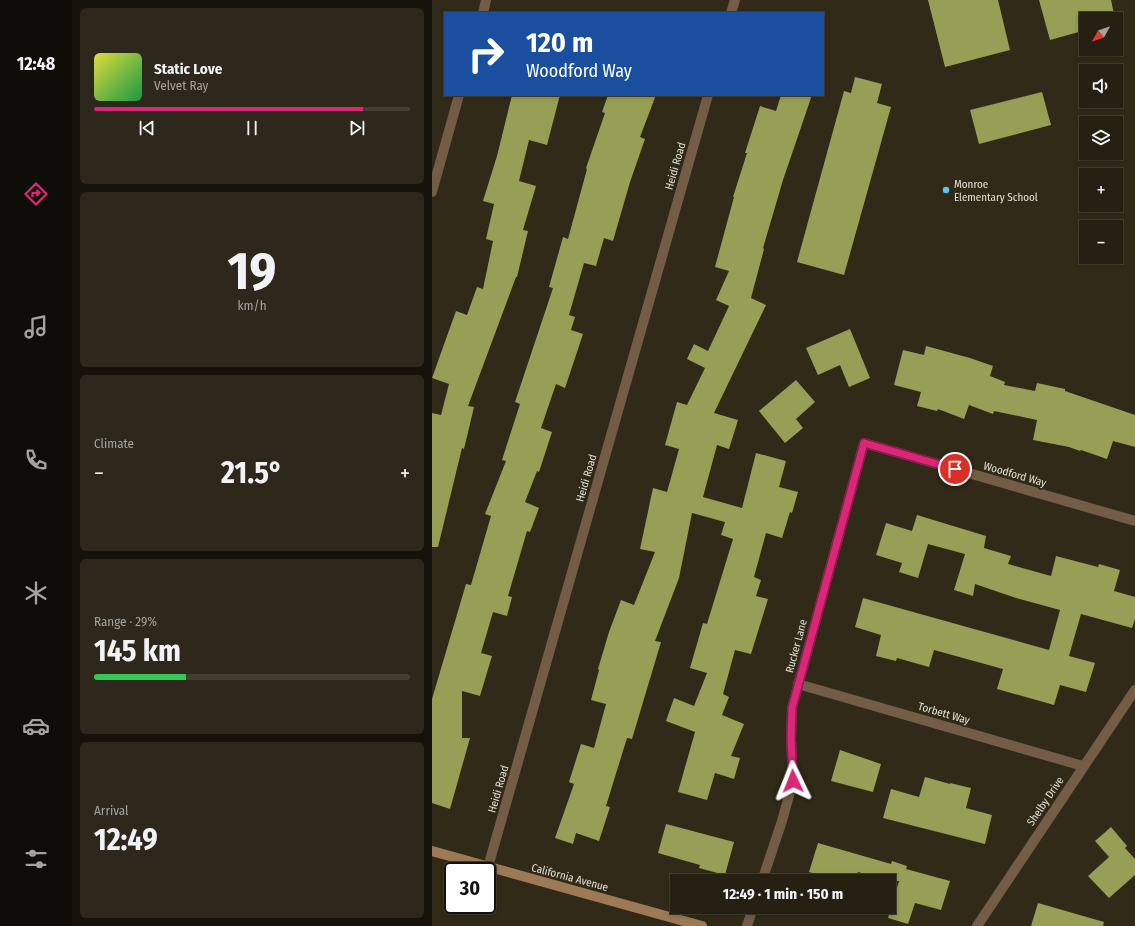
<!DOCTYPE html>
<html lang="en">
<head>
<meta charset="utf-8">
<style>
  body { margin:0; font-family:"Fira Sans Condensed",sans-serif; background:#2d281b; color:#f1f3f6; height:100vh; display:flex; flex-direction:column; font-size:15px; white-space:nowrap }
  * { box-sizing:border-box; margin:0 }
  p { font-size:13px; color:#a3a39f }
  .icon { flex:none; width:22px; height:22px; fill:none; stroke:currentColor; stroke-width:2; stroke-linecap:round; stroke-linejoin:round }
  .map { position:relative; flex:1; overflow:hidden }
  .sheet { display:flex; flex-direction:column; gap:8px; padding:8px; background:#14120a; width:360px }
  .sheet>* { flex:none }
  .hud { position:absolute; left:12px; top:12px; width:380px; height:84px; border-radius:0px; box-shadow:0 2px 6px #0003,0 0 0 1px #423e32; background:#1a4fa0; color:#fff; overflow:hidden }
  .needle { width:26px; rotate:230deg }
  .tools { position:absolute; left:647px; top:12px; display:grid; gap:8px }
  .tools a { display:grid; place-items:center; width:44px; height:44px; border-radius:0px; background:#252012; box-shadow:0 2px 6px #0003,0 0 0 1px #423e32; font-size:20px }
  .speed { position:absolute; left:12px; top:862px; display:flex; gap:8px; font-size:20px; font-weight:700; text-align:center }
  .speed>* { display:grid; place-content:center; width:52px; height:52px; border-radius:50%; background:#252012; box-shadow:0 2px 6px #0003,0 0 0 1px #423e32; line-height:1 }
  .speed .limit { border:2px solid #111; border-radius:6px; background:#fff; color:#111 }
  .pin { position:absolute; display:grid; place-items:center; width:34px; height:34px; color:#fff; margin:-17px; border:2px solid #fff; border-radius:50%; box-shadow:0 1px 4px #0007 }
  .me { position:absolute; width:44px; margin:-22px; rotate:358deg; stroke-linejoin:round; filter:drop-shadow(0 0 3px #0008) }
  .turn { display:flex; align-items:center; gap:14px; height:84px; padding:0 16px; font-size:18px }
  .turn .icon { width:52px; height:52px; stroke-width:2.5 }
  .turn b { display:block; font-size:28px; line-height:34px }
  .big { font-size:30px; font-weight:700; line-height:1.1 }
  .sheet .tile { flex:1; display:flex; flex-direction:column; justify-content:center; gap:6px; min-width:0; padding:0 14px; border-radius:6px; background:#2d281b }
  .sheet .dial { align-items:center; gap:0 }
  .dial b { font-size:52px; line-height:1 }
  .song { display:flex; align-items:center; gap:12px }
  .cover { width:48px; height:48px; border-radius:6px; background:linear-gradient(135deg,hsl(60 70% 55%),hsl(140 70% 35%)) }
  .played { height:4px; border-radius:2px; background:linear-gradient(90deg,#db2777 85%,#423e32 85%) }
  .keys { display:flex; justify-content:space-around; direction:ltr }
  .heat { display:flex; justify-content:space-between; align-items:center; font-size:22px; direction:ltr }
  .charge { height:6px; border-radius:3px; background:linear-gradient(90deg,#34c759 29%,#423e32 0) }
  .trip { position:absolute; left:238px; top:874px; width:226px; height:40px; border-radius:0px; background:#252012; box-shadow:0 2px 6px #0003,0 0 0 1px #423e32; font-weight:700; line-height:40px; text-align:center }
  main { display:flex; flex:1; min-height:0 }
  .dock { display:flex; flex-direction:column; width:72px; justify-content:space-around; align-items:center; background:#0f0d07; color:#a3a39f }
  .dock .icon { width:28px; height:28px }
  .dock .active { color:#db2777 }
  .dock b { font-size:18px; color:#f1f3f6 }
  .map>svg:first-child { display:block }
  .building { fill:#969f55 }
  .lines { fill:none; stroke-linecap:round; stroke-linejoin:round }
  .minor { stroke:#745d47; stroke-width:10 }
  .secondary { stroke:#9e7956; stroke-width:10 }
  .route-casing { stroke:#8e194d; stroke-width:10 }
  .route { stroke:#db2777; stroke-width:7 }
  .poi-dot { fill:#57c9e2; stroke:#312a18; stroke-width:1.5 }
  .labels { text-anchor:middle; stroke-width:4; stroke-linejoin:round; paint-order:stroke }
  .street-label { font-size:11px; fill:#e3dfd4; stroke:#312a18 }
  .poi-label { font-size:11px; fill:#e3dfd4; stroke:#312a18; text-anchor:start }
</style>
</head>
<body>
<main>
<nav class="dock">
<b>12:48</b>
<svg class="icon active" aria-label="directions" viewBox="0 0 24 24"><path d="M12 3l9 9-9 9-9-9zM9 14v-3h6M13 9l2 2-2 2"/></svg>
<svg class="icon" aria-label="music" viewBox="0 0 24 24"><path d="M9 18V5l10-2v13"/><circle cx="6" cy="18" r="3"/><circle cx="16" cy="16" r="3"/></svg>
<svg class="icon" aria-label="phone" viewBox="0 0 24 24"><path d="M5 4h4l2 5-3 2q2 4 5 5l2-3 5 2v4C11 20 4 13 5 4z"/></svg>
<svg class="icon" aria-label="climate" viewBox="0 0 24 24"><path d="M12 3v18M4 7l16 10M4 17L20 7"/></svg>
<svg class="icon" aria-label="car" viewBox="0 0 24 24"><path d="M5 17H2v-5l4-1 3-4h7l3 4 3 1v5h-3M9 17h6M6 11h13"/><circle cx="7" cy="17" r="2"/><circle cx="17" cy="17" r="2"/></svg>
<svg class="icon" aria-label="filters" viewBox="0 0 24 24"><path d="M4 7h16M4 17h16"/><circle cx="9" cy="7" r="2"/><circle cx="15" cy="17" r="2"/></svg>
</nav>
<section class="sheet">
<div class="tile">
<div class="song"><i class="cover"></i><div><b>Static Love</b><p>Velvet Ray</p></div></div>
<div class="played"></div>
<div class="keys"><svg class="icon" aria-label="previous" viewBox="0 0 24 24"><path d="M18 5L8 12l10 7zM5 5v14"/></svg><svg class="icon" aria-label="pause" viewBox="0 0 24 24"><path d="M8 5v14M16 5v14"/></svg><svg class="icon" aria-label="next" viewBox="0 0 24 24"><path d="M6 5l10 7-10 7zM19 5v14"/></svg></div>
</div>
<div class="tile dial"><b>19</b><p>km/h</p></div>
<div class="tile"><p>Climate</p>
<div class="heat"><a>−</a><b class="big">21.5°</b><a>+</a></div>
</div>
<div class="tile"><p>Range · 29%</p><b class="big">145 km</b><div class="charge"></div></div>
<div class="tile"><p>Arrival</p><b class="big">12:49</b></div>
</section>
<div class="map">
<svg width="703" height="926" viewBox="0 0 703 926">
  <rect width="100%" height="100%" fill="#312a18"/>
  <path class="building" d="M 496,0 L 566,0 L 578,50 L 513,67 Z
    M 607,0 L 679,0 L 683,19 L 654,19 L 654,30 L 618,40 Z
    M 423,77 L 450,84 L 445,103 L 459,107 L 412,275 L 365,262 L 412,91 L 419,93 Z
    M 610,92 L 619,125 L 547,144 L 538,110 Z
    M 80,95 L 128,95 L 115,145 L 97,140 L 87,181 L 104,186 L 91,230 L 96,231 L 85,277 L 84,277 L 36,406 L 42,407 L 32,449 L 30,448 L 6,547 L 0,547 L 0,413 L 9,415 L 17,384 L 0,378 L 24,311 L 35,315 L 45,287 L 51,289 L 61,241 L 54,239 L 62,204 L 51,201 L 65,156 Z
    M 176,95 L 224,95 L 208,137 L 213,139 L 198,182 L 181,241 L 172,238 L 164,266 L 152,263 L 137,315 L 143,317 L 139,330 L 151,334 L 133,388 L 124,384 L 109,428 L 120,432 L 107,472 L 105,471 L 93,502 L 107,508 L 98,532 L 95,531 L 76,596 L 80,597 L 75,616 L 61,612 L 49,653 L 60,656 L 48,696 L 30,691 L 30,738 L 38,738 L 18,809 L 0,803 L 0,699 L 34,584 L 39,585 L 59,516 L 53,514 L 74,461 L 70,460 L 88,404 L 83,402 L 121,288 L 117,287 L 131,237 L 136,239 L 155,169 L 154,168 L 173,113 L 170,112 Z
    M 349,95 L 380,95 L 351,180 L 331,248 L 332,249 L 319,298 L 334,305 L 282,413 L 306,420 L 297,449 L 285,445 L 271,497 L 310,508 L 324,453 L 354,461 L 347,487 L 366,492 L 360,513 L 358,512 L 350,538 L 334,533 L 322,577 L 329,580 L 324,596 L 336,599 L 319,654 L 303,650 L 291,694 L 297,697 L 290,715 L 312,724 L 299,756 L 308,758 L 302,779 L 283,773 L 275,800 L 246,792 L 263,732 L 234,721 L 242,698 L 262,706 L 275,673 L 258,668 L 271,623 L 275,624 L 301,539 L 289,535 L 293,522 L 260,513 L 247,578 L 223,641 L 229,642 L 200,739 L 195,738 L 174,806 L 178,807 L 167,841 L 144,833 L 141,844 L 123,838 L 142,784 L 137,782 L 149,744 L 162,748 L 174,704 L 159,700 L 167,670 L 166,669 L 177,632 L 189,600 L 202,605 L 223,552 L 208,549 L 221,488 L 235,492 L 247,449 L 233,445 L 245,402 L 255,405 L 273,368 L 255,359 L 262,344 L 276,351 L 297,306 L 284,300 L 297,271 L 283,267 L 302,197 L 301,197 L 315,153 L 313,153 L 328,106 L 344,111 Z
    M 418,329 L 438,378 L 417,387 L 408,365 L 386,375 L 374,348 Z
    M 494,346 L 538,358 L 561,366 L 558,376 L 573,382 L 572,385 L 603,391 L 605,383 L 633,389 L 633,391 L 703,415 L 703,447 L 681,441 L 675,459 L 649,450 L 648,451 L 637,447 L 601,440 L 605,420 L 562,411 L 561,414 L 537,405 L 532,419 L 506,409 L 505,411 L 485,406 L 489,392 L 462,385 L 471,350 L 492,355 Z
    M 364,380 L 383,402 L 364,419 L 371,428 L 353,443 L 327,411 Z
    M 485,515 L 554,536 L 552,548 L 579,556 L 576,564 L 619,576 L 624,556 L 666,567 L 667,564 L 688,570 L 682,591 L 703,597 L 703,619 L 700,628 L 649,614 L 637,656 L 663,663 L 654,692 L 628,685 L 622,705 L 565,689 L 571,669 L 502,650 L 497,667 L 465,658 L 464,661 L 444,656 L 449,635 L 423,627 L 431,598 L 617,650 L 628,610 L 584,598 L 543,584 L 541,596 L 522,590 L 533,554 L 496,544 L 486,578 L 467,572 L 470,563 L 444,555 L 454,523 L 480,531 Z
    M 408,750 L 449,764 L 441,792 L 399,781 Z
    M 493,777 L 518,784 L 518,783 L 539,788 L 534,808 L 560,815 L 553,844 L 451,818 L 459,789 L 487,797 Z
    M 234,824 L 302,842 L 293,875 L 267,868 L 268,865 L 226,853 Z
    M 679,827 L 695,846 L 693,848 L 703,859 L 703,875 L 677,898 L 656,876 L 677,857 L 663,841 Z
    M 386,843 L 459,864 L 460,861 L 475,866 L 474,869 L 518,881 L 509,910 L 483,903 L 476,924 L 456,918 L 467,881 L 457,881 L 426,872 L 423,881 L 408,881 L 377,872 Z
    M 606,903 L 672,922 L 671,926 L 599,926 Z"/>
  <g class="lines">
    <path class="minor" d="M 51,13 L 54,0
      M 299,13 L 303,0
      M 0,192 L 27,95
      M 366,684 L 651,766
      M 56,867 L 276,95
      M 330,881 L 350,821 L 361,781 L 359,739 L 360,708 L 432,443 L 703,521
      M 315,926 L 321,907
      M 545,926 L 703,690"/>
    <path class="secondary" d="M 0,851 L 270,926"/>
  </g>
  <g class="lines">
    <defs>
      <path id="route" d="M 361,781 L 359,739 L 360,708 L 432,443 L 523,469"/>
    </defs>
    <use href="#route" class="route-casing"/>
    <use href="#route" class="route"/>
  </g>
  <circle class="poi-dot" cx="514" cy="190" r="4"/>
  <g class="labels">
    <g class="street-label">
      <text transform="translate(243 166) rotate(-74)" y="4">Heidi Road</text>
      <text transform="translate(583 474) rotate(16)" y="4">Woodford Way</text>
      <text transform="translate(154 478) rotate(-74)" y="4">Heidi Road</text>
      <text transform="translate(364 646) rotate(-75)" y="4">Rucker Lane</text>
      <text transform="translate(512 713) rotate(16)" y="4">Torbett Way</text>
      <text transform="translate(66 789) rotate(-74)" y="4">Heidi Road</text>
      <text transform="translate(613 801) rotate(-56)" y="4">Shelby Drive</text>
      <text transform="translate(138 877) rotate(15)" y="4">California Avenue</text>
    </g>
    <g class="poi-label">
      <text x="522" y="188">Monroe<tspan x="522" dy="13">Elementary School</tspan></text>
    </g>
  </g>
</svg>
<div class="tools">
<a><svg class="needle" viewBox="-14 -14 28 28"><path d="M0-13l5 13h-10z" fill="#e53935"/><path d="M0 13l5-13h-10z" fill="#a3a39f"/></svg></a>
<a><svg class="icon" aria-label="sound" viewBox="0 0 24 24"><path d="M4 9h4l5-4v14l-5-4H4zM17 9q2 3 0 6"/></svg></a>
<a><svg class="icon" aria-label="layers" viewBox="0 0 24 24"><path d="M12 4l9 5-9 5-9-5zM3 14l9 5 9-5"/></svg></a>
<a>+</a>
<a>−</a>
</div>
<div class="speed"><div class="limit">30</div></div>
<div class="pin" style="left:523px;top:469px;background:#d93025"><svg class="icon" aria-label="arrive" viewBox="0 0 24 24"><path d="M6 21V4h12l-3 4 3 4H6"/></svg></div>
<svg class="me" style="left:361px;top:781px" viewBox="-20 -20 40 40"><path d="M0-17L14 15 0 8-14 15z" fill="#db2777" stroke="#fff" stroke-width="4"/></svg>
<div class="trip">12:49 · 1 min · 150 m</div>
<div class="hud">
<div class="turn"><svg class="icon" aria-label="right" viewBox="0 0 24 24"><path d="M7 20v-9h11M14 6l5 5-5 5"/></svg><div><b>120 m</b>Woodford Way</div></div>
</div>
</div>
</main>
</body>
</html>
